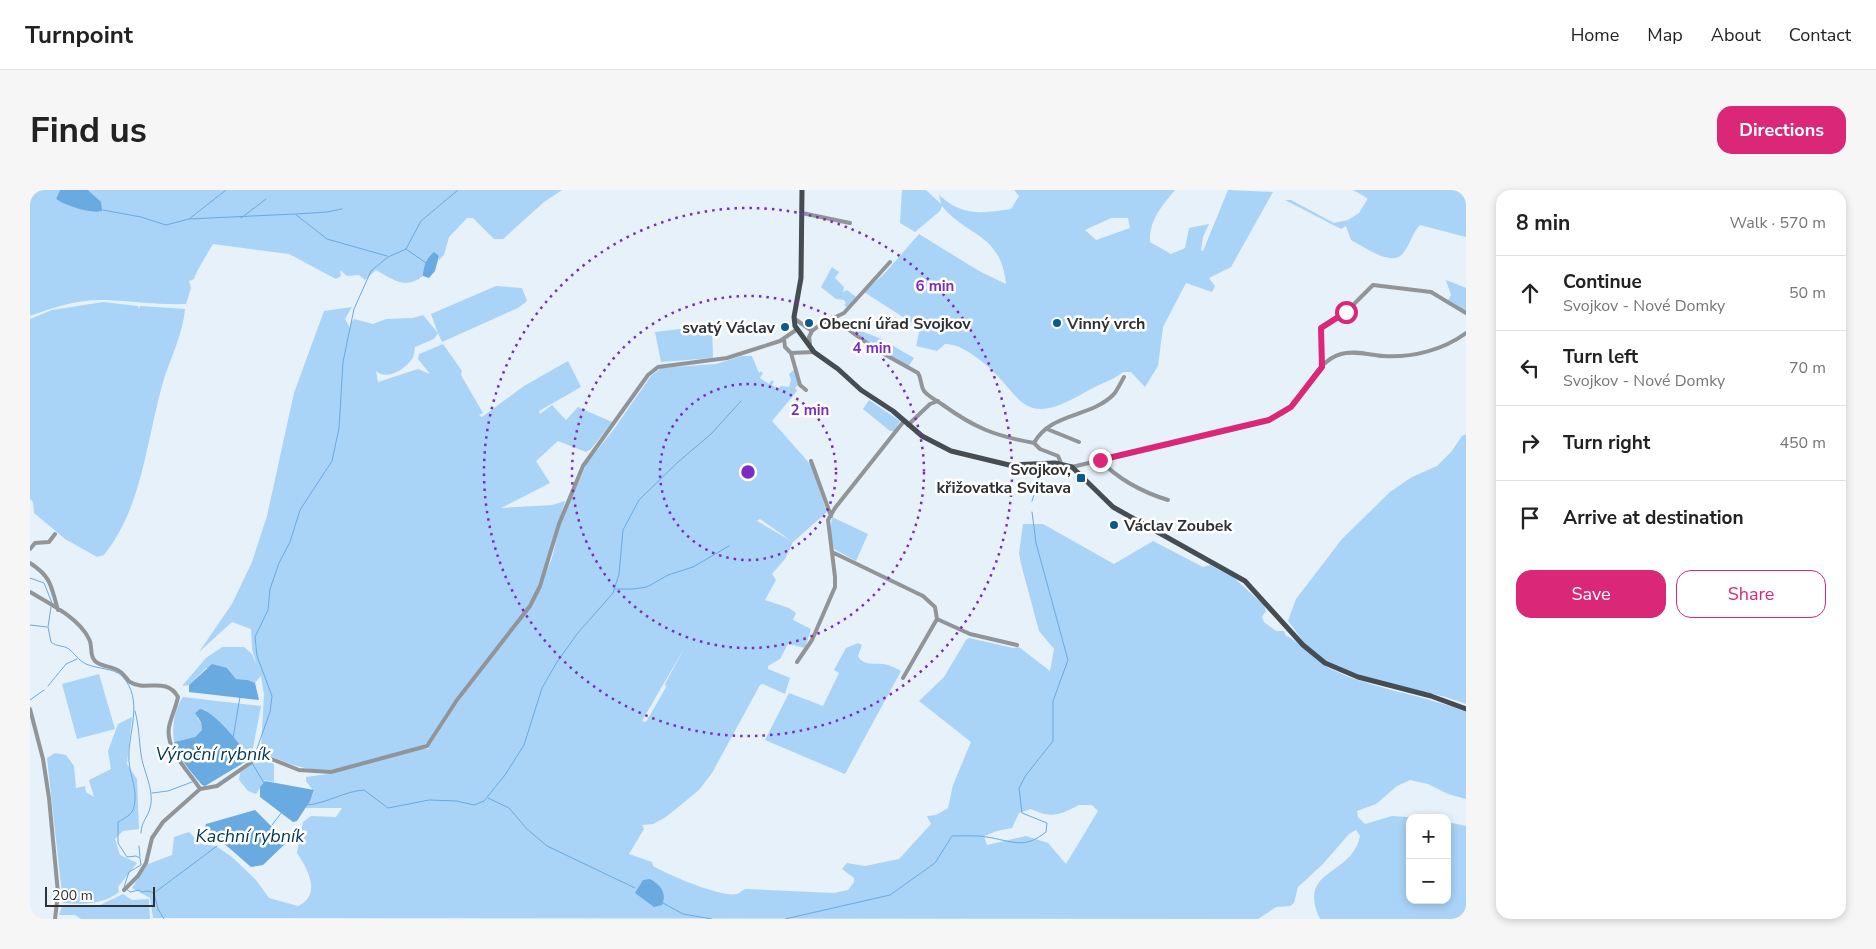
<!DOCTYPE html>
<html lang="en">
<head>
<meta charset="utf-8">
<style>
	:root { --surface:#fff; --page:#f6f6f6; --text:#222; --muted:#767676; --line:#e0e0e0; --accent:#db2777 }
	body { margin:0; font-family:"Nunito Sans",sans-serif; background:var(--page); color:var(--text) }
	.controls { position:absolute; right:15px; bottom:15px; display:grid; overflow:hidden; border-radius:10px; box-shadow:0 2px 8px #0003 }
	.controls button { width:45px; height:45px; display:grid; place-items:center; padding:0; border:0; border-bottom:1px solid var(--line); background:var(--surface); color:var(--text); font:25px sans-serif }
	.scale { position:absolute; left:15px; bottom:12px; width:110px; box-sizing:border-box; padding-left:5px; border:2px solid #2e3135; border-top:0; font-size:14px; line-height:18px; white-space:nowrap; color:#2e3135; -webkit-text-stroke:4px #fff; paint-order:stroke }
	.stop { position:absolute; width:15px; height:15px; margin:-11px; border:4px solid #db2777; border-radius:50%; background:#fff }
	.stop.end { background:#db2777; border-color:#fff; box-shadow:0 1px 5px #0008 }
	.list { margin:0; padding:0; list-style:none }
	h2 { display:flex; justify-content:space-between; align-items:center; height:65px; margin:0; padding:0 20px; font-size:21px }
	h2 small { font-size:16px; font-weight:400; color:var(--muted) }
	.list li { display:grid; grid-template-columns:32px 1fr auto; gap:15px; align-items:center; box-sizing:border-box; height:75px; padding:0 20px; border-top:1px solid var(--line) }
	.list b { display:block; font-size:19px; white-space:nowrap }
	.list p { margin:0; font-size:16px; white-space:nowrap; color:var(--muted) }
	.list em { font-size:16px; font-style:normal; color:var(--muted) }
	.actions { display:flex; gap:10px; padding:15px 20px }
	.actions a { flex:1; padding:11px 0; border:1px solid var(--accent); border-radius:15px; text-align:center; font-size:18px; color:var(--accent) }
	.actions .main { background:var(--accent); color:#fff }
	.icon { flex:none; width:28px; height:28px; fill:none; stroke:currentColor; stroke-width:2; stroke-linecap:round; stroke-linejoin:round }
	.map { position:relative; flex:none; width:1436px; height:729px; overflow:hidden; border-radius:15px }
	header { display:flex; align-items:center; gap:30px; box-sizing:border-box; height:70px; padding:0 25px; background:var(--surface); border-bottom:1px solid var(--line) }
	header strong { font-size:24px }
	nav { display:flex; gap:28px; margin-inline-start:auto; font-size:18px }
	.intro { display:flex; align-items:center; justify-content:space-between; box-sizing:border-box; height:120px; padding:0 30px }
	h1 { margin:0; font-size:35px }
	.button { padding:12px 22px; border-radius:15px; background:var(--accent); color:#fff; font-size:18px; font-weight:700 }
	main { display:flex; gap:30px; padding:0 30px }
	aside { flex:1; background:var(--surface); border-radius:15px; box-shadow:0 2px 8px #0003 }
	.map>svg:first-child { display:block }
</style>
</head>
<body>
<header>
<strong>Turnpoint</strong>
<nav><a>Home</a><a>Map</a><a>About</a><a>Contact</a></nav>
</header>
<div class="intro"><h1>Find us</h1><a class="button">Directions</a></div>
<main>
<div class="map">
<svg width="1436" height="729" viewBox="0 0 1436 729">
	<rect width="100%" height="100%" fill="#e7f1fa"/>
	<path fill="#a9d3f7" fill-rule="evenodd" d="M0,0h30l-4,9 4,2 41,11 -7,-17 -6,-5h474l-18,12 -41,37h-9l-21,-21h-6l-18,19 -5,18 -5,5v-4l-8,-2 -7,14 -1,8c-18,14 -29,4 -47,-6l-11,10 -6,-5 -12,1 -7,-6 1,6 -5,3 -47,-25 -76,-10c-4,7 -18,29 -19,35l-5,2 2,7 -5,16c-27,1 -54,-3 -81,-4 -24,-1 -52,7 -75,16z
		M872,0h24l15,14 -2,-9c24,22 42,18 72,14l8,-13 -5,-6h161c-13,16 -26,30 -25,52l21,12 14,-6 4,-20 20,-4 -6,13 -2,13 2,1 25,-61 45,2 -42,75 -22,11 6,8 -3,6 -26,-9 -23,44 -5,39 -13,21 -14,-15h-8c-13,10 -20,10 -34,18 -76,45 -62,1 -116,-35 -9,-6 -17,-11 -28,-11l-8,7 -21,-5 4,-18 -56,-36 20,-18 35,-40 60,37 27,13c-5,-51 -39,-47 -64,-78l-2,5 -25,21 -15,-9zM1081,28h17l2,10 -34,12 -11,-10z
		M1323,0h113v47l-46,-12c-7,7 -10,19 -16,27 -11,17 -41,-6 -53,-12l-5,-14 -5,3 -56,-29h6l43,23 14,-3 11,-7 8,-13v-2z
		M802,77l7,5 -4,6 9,9 -1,5 4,-2 9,7 -9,10 -3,-2 2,-2 -2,-3 -8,-1 -15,-12z
		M1416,90l20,8v24l-18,-12 3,-5z
		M466,96l26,2 5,13 -9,7 -76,34 -4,-9 -4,6 -19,8c-1,4 0,8 -3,12 -7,10 -24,22 -36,12l2,11 40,-13 12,5 -12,-15 1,-5 24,-10 19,27 -1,4 22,38 -4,2 3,2 42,-31 44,-25 13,26 -42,24 1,3 12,-9 14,15 12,-13 34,15 -21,27 -5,3 -28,-11 -22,20 14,22 -49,25 51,-3 13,-4 -15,54 -19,48 -59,75 -44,64 -10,7h12l-2,-1 30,-46 76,-100 18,-44 9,-37 26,-58 27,-34 37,-53 10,-8 55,-4 26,-8h10l7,17 2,-2 2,2 -3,5 9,6 3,-4 2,2 -2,3 6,4 3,-3 8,1 2,-7 -2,-6 5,-4 5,14 -4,4 2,3 -25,30 39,44 16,47 -34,30 -33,-23 -3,2 36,21 -8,17 -13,15 4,6 -11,20 24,8 7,5 -3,7 18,9 -6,19 -17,-4 -8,15 -12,7v3l22,9 -5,16 -22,-10 -3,1 -48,88 -13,17 -33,27 -13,7 -11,1 2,4 -15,25 23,8 1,4c13,8 69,32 84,28 3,-1 5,-4 9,-5l88,4 14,-3 6,-8v-4l-12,-9 5,-6 18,3 34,-7 32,-35 -4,-8 9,-1 12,-7 5,-23 18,-43 -52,-41 25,-24 22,-37 3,-2 44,10 6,-1 31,24 4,-22 -15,-18 -18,-67 -2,-11 4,-29h20l71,40 39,-23 50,26 7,-2 23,12 31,28 2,6 -4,6 2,5 12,9h8l2,5c8,1 32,27 45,33 43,21 91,25 135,43v87l-18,-5 -20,-10 -18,-4 -13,6 -21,18 -19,7 1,6 7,7 27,-8 32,2h-14v82h37v-78l19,4v93h-146c-24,-51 32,-42 40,-83l-4,-6 -7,4 -26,30 -25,23 -4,16 -4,3 -14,1 -18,12 -1105,-1 -3,-20 -18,-10 16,-24 24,-9 2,-18 15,-5 12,12 15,2 16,11 24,23 13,18 29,8c24,-11 10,-37 -1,-53l6,-31 8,-6 25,1 6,-9h-37l9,-16 -8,-11v-4l29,-4 8,-4c-33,4 -51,-3 -80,-17l-2,-4 3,-53 -3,-19 -6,7 -7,-3 -12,-1 -9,-11h-21l-17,17 -7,1 24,-28 16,-11h22l8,7 5,12 -5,-17 -1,-20 -19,-7 -33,30 33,-48 20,-42 15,-46 27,-123 30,-82 28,-4 -7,12 5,9 1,-6 3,-3 19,5 13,-5 27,-1 10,-3 15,18 -7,-19zM655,457l-20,37 1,3 -20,35 -4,-1zM1049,615h13l6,6 -32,53 -18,-21 -22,-7 -39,9 -3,-9 13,-5 15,-3 7,-15 12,-4c21,10 28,6 48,-4z
		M73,112l35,4 1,3 1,-3 45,3c-2,25 -15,50 -22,73 -17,59 -20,124 -59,173l-7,2 -32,-18 -31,-26 -1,-11 -3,-3v-180l22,-9z
		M682,135l1,33 -52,4 -6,-30z
		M826,139l28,11 -1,4h7l24,14 -6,9 -26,-16 1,-4 -5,-4 -5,3 -18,-12z
		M839,210l31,21 -6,10h-4l-27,-22z
		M1436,244v270c-49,-20 -125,-19 -162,-61 -5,-7 -10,-15 -16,-22l8,-22 46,-60 48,-47 22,-15 25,-11 14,-14 11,-16z
		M802,327l36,17 -12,27 -22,-12 -4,-17z
		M828,453l4,2 -4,11c5,10 16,7 24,8 6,0 14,4 19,7l-56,103 -80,-34 24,-47 34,13 16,-33 -5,-3 12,-22z
		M69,484l16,55 -38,10 -15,-55z
		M153,507l78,9 -8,42 -3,6h-3l-29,-33 -14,-12 -7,9 4,4 1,8 -7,7 -21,5c-2,-15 0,-32 9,-45z
		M102,527l-5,47 10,15 2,50 -16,2 -8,8 5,16 17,8 -19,24 1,5c-15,12 -36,13 -56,11l-16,-145 8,-5 11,2 8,11 2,22 9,-2 1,6 8,5 -5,-17 22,-11 -3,-18 10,-27z
		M235,571l9,3v18l-9,-2 -9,14 -8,-3 -9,-11 1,-7 12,-9z
		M93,704l9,6 17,-1 1,20h-69l-6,-4h-16l3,-9 38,-1z"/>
	<path fill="#69aae0" d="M30,0h28l13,12 1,9c-10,3 -36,-5 -46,-12z
		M404,62l5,4 -4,15 -6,7 -6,-2c0,-9 4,-19 11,-24z
		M182,474l15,4 9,11 12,1 7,3 4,17 -70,-8v-7z
		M170,519c13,1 42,36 47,47l-2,6 -40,24 -3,-1c-10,-12 -24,-27 -28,-43l21,-5 7,-7 -1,-8 -6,-9z
		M235,591l49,9 -4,11 -13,20 -4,1 -33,-25v-10z
		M225,620l32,32 -24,23 -12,2 -46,-40 1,-3z
		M620,689c11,6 17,14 12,26l-8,2 -19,-14 8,-13z"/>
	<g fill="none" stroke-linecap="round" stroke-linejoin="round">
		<path stroke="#69aae0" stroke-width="1" d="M73,20l38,7 25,8 23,-6 106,-5 32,25 60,17
			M266,24l31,-2 15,-3
			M211,28l25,-19
			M159,29l37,-29
			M376,59l20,14
			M1002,311l7,-21
			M0,388l14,5 8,20
			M585,399h18l14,-2 21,-12 25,-8 36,-21
			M21,417l-3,20 3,15c6,5 12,3 18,7 6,5 9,11 17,15 11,5 28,4 36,12 23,24 5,58 7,85 1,17 9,27 5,46 -2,8 -9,11 -16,15v21l9,14 9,-1 4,2 1,7 -12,7 -5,15 6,5 9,-2 3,2 6,-1 6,2 4,16 6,10
			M0,435l17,2
			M18,496l18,-22 11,-5
			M0,510l14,-10
			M105,521c4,15 4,28 6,43 2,17 14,36 9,54 -2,9 -9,14 -9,25
			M203,548l7,-41
			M224,567l16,-45 2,-16 -15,-40 -2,-19 13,-27 2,-21 9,-26 11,-21 10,-32 32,-49 7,-33 4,-66 11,-53 17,-38 17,-14 18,-8 15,-28 37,-31
			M222,573l12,20
			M122,603l16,-2 24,-9
			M458,608l21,10 18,21 20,17 88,42
			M277,615c21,-2 38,-14 57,-15l24,18 41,-8 28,1 17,4 10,-4 21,-26 19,-30 18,-57 15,-26 20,-28 36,-41 6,-19 4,-44 16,-30 39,-38 33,-28 30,-33
			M242,635l10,-13
			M109,656l1,11
			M124,703l63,-47
			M633,713l20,11 29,5
			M755,729l105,-24 45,-32 17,-27c12,0 24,-1 35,1 25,4 37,13 59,-5l1,-9 -25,-10 -3,-25 7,-13 27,-34v-40l15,-41 -32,-117 -4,-31"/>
		<path stroke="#919598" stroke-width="4" d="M772,23l48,10
			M765,129l17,12 9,-7 23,-11 46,-51
			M804,129l41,30 43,24c4,6 2,12 6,18 5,6 12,9 19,14 32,23 52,31 91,38l6,6 18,7 3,7
			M754,149l1,8 6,6 23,-1
			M780,154l-1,-7 3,-6
			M761,163l9,32 6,5
			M1292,177l-1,-39 25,-16 27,-27 58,7 35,21
			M878,235l22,-21 8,-3
			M1017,239l32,13
			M1004,253c17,-31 57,-25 80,-49 4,-5 7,-12 10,-17
			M1070,270c19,20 42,32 68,40
			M781,271l20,55
			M1042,277l197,-47c8,-4 17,-7 23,-14 15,-16 26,-46 49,-52 13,-4 29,1 42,2 29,2 60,-6 83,-23
			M0,359l5,-6 14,-1 6,-8
			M802,362l91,44 12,11 2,12 -34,59
			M0,373c22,14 21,24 28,47
			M0,402c19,11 49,26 59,47 4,7 0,16 6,22 6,6 17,5 24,10 5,2 7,8 11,11 16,10 36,-6 48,15 -2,10 -7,20 -9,30 -4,23 20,44 31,62
			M907,429l33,15 47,11
			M767,472l15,-22 23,-53v-10l-7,-57 7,-12 69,-87
			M0,519l13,50 6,39 9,95 -3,26
			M94,700l14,-14 8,-13 6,-25 11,-16 37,-33 17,-3 39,-27 8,-3 35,14 32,2 96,-26 30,-46 73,-94 10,-20 19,-62 24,-58 65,-91 10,-8 69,-9 53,-17 16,-11"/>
		<path stroke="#454c52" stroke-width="5" d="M772,0l-1,88 -7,39 1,9 19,26 24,17 23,21 32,21 29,25 29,15 58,14 46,-2 17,4 41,40 132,74 58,64 22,18 33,14 73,19 35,13"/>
	</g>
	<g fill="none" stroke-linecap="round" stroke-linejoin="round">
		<path stroke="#db2777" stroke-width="6" d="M1070,270l169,-40 22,-13 31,-40 -1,-39 25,-16"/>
	</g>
	<g fill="none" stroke="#7b2cbf" stroke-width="2.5" stroke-dasharray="2.5 5">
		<circle cx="718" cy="282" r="88"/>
		<circle cx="718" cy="282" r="176"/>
		<circle cx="718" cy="282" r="264"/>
	</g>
	<g fill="#0b5a8d" stroke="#fff" stroke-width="2">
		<circle cx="779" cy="133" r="5"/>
		<circle cx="1027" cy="133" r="5"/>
		<circle cx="755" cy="137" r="5"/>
		<rect x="1046" y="283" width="10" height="10" rx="2.5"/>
		<circle cx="1084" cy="335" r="5"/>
	</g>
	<g text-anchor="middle" stroke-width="5" stroke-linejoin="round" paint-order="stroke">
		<g font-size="16" font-weight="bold" fill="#2e3135" stroke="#fff" text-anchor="start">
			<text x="789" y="139">Obecní úřad Svojkov</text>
			<text x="1037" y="139">Vinný vrch</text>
			<text x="745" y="143" text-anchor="end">svatý Václav</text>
			<text x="1041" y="285" text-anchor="end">Svojkov,<tspan x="1041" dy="18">křižovatka Svitava</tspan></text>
			<text x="1094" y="341">Václav Zoubek</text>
		</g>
		<g font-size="18" font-style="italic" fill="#013659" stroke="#fff">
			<text x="183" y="570">Výroční rybník</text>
			<text x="220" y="652">Kachní rybník</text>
		</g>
	</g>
	<circle cx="718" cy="282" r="8" fill="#7b2cbf" stroke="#fff" stroke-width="2.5"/>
	<g font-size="15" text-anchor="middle" font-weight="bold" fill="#7b2cbf" stroke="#fff" stroke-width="5" stroke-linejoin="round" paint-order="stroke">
		<text x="905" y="101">6 min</text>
		<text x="842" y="163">4 min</text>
		<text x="780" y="225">2 min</text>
	</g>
</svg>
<div class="controls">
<button>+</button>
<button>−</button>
</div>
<div class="scale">200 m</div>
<div class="stop" style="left:1316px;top:122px"></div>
<div class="stop end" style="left:1070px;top:270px"></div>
</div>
<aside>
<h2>8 min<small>Walk · 570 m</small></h2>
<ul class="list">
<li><svg class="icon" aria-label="ahead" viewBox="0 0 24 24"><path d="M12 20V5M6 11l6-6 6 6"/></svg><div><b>Continue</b><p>Svojkov - Nové Domky</p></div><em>50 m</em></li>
<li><svg class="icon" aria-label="left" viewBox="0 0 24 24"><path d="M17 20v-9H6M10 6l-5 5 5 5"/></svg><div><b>Turn left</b><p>Svojkov - Nové Domky</p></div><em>70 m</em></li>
<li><svg class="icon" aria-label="right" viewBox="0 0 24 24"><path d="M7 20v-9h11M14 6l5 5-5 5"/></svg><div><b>Turn right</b></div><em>450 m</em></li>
<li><svg class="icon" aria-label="arrive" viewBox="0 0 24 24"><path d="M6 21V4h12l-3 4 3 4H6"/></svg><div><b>Arrive at destination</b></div></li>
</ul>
<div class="actions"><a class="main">Save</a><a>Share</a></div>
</aside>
</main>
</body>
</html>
